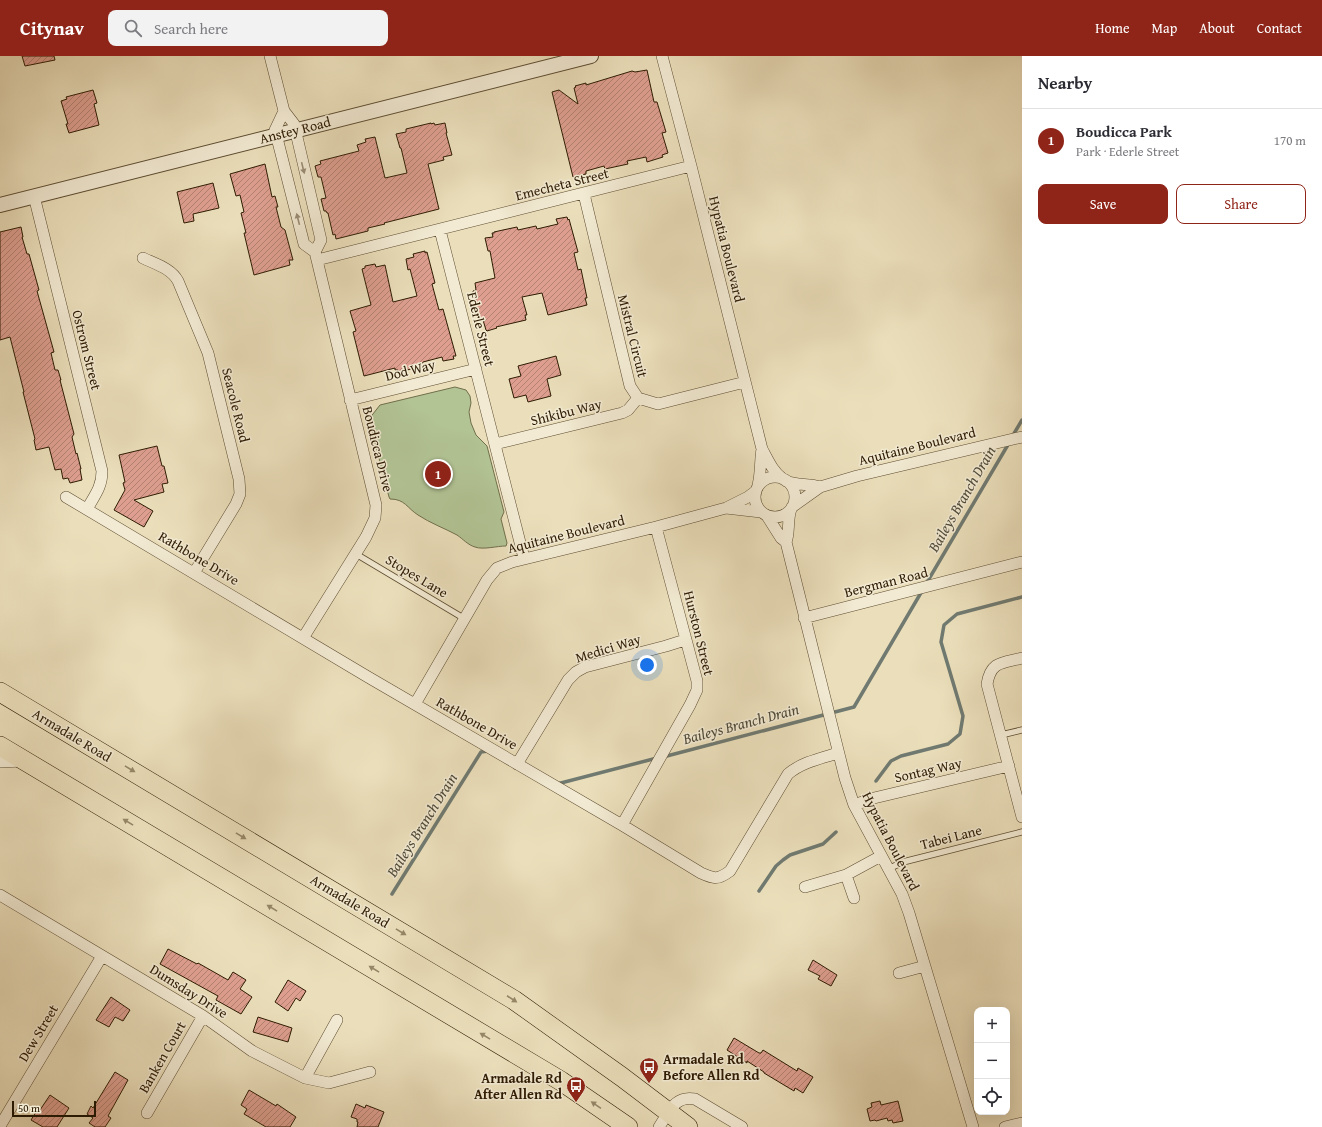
<!DOCTYPE html>
<html lang="en">
<head>
<meta charset="utf-8">
<style>
	:root { --surface:#fff; --page:#f2f2f3; --text:#2b2b33; --muted:#7c7c81; --line:#e1e1e2; --accent:#8f2418 }
	body { margin:0; font-family:"Gentium Book Plus",serif; background:var(--page); color:var(--text) }
	.controls { position:absolute; right:12px; bottom:12px; display:grid; overflow:hidden; border-radius:8px; box-shadow:0 4px 16px #0002 }
	.controls button { width:36px; height:36px; display:grid; place-items:center; padding:0; border:0; border-bottom:1px solid var(--line); background:var(--surface); color:var(--text); font:20px sans-serif }
	.scale { position:absolute; left:12px; bottom:10px; width:84px; box-sizing:border-box; padding-left:4px; border:2px solid #2e1b03; border-top:0; font-size:11px; line-height:14px; white-space:nowrap; color:#2e1b03; -webkit-text-stroke:3px #f2ead3; paint-order:stroke }
	.you { position:absolute; left:647px; top:609px; width:14px; height:14px; margin:-10px; border:3px solid #fff; border-radius:50%; background:#1a73e8; box-shadow:0 0 0 6px #1a73e833 }
	.badge { display:grid; place-items:center; width:26px; height:26px; border-radius:50%; background:var(--accent); color:#fff; font-size:13px; font-weight:700 }
	.pin { position:absolute; translate:-50% -50%; border:2px solid #fff; box-shadow:0 1px 4px #0006 }
	.list { margin:0; padding:0; list-style:none }
	h2 { display:flex; justify-content:space-between; align-items:center; height:52px; margin:0; padding:0 16px; font-size:17px }
	h2 small { font-size:13px; font-weight:400; color:var(--muted) }
	.list li { display:grid; grid-template-columns:26px 1fr auto; gap:12px; align-items:center; box-sizing:border-box; height:64px; padding:0 16px; border-top:1px solid var(--line) }
	.list b { display:block; font-size:15px; white-space:nowrap }
	.list p { margin:0; font-size:13px; white-space:nowrap; color:var(--muted) }
	.list em { font-size:13px; font-style:normal; color:var(--muted) }
	.actions { display:flex; gap:8px; padding:12px 16px }
	.actions a { flex:1; padding:9px 0; border:1px solid var(--accent); border-radius:8px; text-align:center; font-size:14px; color:var(--accent) }
	.actions .main { background:var(--accent); color:#fff }
	.icon { flex:none; width:22px; height:22px; fill:none; stroke:currentColor; stroke-width:2; stroke-linecap:round; stroke-linejoin:round }
	.map { position:relative; flex:none; width:1022px; height:1071px; overflow:hidden }
	header { display:flex; align-items:center; gap:24px; box-sizing:border-box; height:56px; padding:0 20px; background:var(--accent); color:#fff }
	header strong { font-size:19px }
	nav { display:flex; gap:22px; margin-inline-start:auto; font-size:14px }
	.search { width:280px; height:36px; background:var(--page); display:flex; align-items:center; gap:10px; box-sizing:border-box; padding:0 14px; border-radius:8px; color:var(--muted); font-size:15px }
	main { display:flex }
	aside { flex:1; background:var(--surface) }
	.map>svg:first-child { display:block }
</style>
</head>
<body>
<header>
<strong>Citynav</strong>
<div class="search"><svg class="icon" aria-label="search" viewBox="0 0 24 24"><circle cx="10" cy="10" r="6"/><path d="M15 15l6 6"/></svg>Search here</div>
<nav><a>Home</a><a>Map</a><a>About</a><a>Contact</a></nav>
</header>
<main>
<div class="map">
<svg width="1022" height="1071" viewBox="0 0 1022 1071">
	<defs>
		<pattern id="building-hatch" width="6" height="6" patternUnits="userSpaceOnUse"><rect width="6" height="6" fill="#de9f90"/><path d="M-1 1l2-2M0 6l6-6M5 7l2-2" fill="none" stroke="#b48173"/></pattern>
	</defs>
	<rect width="100%" height="100%" fill="#ebdfbb"/>
	<filter id="stains"><feTurbulence type="fractalNoise" baseFrequency=".005" numOctaves="4"/><feColorMatrix values="0 0 0 0 .2 0 0 0 0 .09 0 0 0 0 .02 0 0 0 .5 -.17"/></filter>
	<radialGradient id="worn" r=".72"><stop offset=".6" stop-color="#630" stop-opacity="0"/><stop offset="1" stop-color="#630" stop-opacity=".3"/></radialGradient>
	<path fill="#b2c394" stroke="#706f4c" d="M455,331l11,3 4,6 1,7 -2,9 2,11 5,12 11,11 17,66 -3,7 6,24 -1,3c-9,0 -23,4 -31,1 -7,-2 -12,-8 -18,-12 -13,-7 -27,-12 -39,-20 -11,-7 -13,-16 -28,-16l-1,-2 -20,-78 11,-14z"/>
	<g fill="none" stroke-linecap="round" stroke-linejoin="round">
		<path stroke="#707a71" stroke-width="3.5" d="M1012,381l10,-17
			M926,528l83,-141
			M663,701l191,-50 68,-116
			M876,725l15,-20 10,-5 47,-12 12,-10 3,-18 -22,-74 3,-17 13,-11 65,-17
			M557,728l100,-26
			M759,835l17,-25 7,-6 7,-5 33,-11 13,-12
			M392,838l89,-142 7,-1"/>
	</g>
	<path fill="url(#building-hatch)" stroke="#2e1b03" d="M22,0h32l1,4 -30,6z
		M647,14l7,32h3l9,30 -4,1 6,20 -6,2 1,2 -16,5 -1,-5 -19,4 1,3 -23,5 -1,-3 -18,5v3l-13,3 -21,-85 7,-2 19,14 -4,-16 2,-1 -1,-1 11,-3v2l46,-14 3,1z
		M93,34l4,13 -3,1 5,21 -30,8 -3,-9h2l-7,-23 6,-2 -1,-2z
		M431,67v1l3,-1 1,2 10,-2 2,10h-1l6,22 -9,2 1,3 -16,4 11,45 -55,14 1,1 -17,4v3l-32,8 -1,-5 -2,1 -5,-22h-1l-1,-2h-2l-3,-12 5,-1 -5,-21h-3l-3,-11 6,-2 -1,-3 39,-10 -2,-6 9,-3 -1,-3 10,-2 10,41 22,-5 -6,-25h-1l-4,-14 10,-2v-3z
		M265,108l7,33 3,-1 3,11h-2l5,20 4,3 8,30h-4l1,5 -36,10 -10,-42h2l-5,-20 3,-1 -4,-17 -4,1 -6,-22z
		M213,127l6,25 -26,6 1,7 -10,2 -7,-31z
		M567,161l1,3 1,-1 9,33 -4,1 4,17 3,-1 6,29h-2l2,7 -39,10 -6,-22 -20,4 5,18h-2l1,5 -30,7 1,1 -10,3 -1,-1 -3,-10 -4,1 -6,-30 3,-1 -1,-7 20,-5 -5,-27h-2l-3,-13 8,-1 -1,-4h2v-1l9,-2 14,-3 1,3 18,-4 1,3 21,-5 -2,-5z
		M21,171l2,10h-1l5,17h2l10,36 -2,1 17,61 -3,1 4,17h3l3,10h-1l14,54 -2,3 4,17 1,-1 4,16h-1l2,11 -12,3 -2,-5 -5,1 -2,-10 -6,1 -6,-23 -13,3 -2,-10 1,-1 -12,-47h1l-14,-55 -10,3v-108z
		M425,195v2l2,-1 8,31 -3,1 7,26 4,-1 13,47h-3l1,3 -11,2 -1,-4 -19,5 -3,5 -22,5v-2h-3v-2l-31,8 -11,-44 3,-1 -6,-20 21,-6 -9,-36 3,-1v-2l10,-2 1,3 9,-2 8,37 24,-6 -7,-27 -2,1 -2,-11 8,-2 -1,-3z
		M556,300l5,19 -14,4 4,17 -23,6 -2,-7 -12,3 -5,-19 12,-3 -3,-10z
		M157,390l5,20h2l4,17 -6,1 2,8 -30,8 19,11 -9,16 -30,-17 11,-20 -2,-7 2,-1 -6,-27z
		M168,893l29,15 1,-1 30,17 5,-8 13,8 -6,9 12,8 -11,17 -25,-14 2,-4 -58,-32z
		M813,904l24,15 -6,11 -13,-7 2,-3 -12,-6z
		M288,924l18,11 -6,10 -4,-3 -8,13 -13,-9z
		M111,941l19,13 -7,11 -8,-4 -6,10 -13,-7z
		M258,961l34,11 -4,14 -35,-10z
		M734,982l25,15h2l2,-3 34,21 1,-3 15,9 -10,16 -8,-5 -1,3 -30,-18v-1l-17,-11v2l-20,-13z
		M115,1016l13,8 -20,36 3,2 -6,9h-10l-6,-4 4,-5 -6,-4 4,-8 2,2z
		M249,1034l27,16 1,-2 19,13 -6,10h-24l-22,-13 3,-5 -6,-4z
		M50,1039l19,13 -12,19h-14l-12,-7 5,-8 2,1z
		M880,1045l1,4 17,-4 5,20 -10,2 -1,-3 -4,1 -1,-3 -11,3 -1,-1 -5,1 -3,-12 5,-2 -1,-4z
		M356,1048l9,4 1,-3 18,7 -6,15h-21l1,-5h-1v-3l-6,-2z"/>
	<g fill="none" stroke-linecap="round" stroke-linejoin="round">
		<g stroke="#5d4c31" stroke-width="7">
			<path id="service" d="M356,498l109,65
				M1001,679l21,-5
				M888,813l15,-7 119,-30"/>
		</g>
		<g stroke="#5d4c31" stroke-width="12">
			<path id="minor" d="M270,0l14,55 10,13 27,116 -6,12 2,8 59,245 -1,13 -9,19 -63,101
				M662,0l29,110 71,283c6,11 11,23 21,30
				M284,55l-9,19 29,114 11,8
				M584,138l46,192 8,12 20,6 87,-22
				M34,140l68,275c0,16 -7,24 -15,38
				M440,174l84,328
				M143,202c12,6 28,10 35,23l30,72 31,126 1,15 -4,10 -42,69
				M317,204l374,-94
				M350,344l126,-31
				M495,388l127,-31 6,-3 10,-12
				M755 441a20 20 0 1 1 40 0a20 20 0 1 1-40 0Z
				M786,425c11,5 23,2 34,6
				M758,429c3,-11 2,-24 4,-36
				M66,441l302,180 254,148 79,48c13,6 17,7 29,-2l58,-97c14,-12 34,-16 50,-21
				M792,451l28,-20 37,-11 165,-39
				M726,452l35,4
				M767,460l14,22 5,4 59,236 9,27 48,89 7,19 64,214
				M786,486c4,-10 1,-22 5,-33
				M804,562l218,-56
				M1022,602c-20,5 -31,3 -35,26l35,133
				M415,648l72,-124 10,-12 15,-6 144,-35 70,-19 22,-11 8,-6
				M0,706l23,-1
				M517,708l51,-84 8,-8 9,-5 81,-21 19,-6
				M854,749l20,-7 135,-32
				M622,769l68,-120 7,-15v-9l-41,-154
				M846,819l8,23
				M805,831l41,-12 35,-19
				M0,839l203,121 49,35 53,27 24,5 41,-11
				M899,917l26,-7
				M305,1022l32,-58
				M147,1057l56,-97
				M0,1070l102,-170
				M659,1071c10,-15 16,-32 36,-28l47,28
				M1005,1071l17,-4"/>
		</g>
		<g stroke="#5d4c31" stroke-width="16">
			<path id="tertiary" d="M0,149l591,-149"/>
		</g>
		<g stroke="#2e1b03" stroke-width="20">
			<path id="trunk" d="M0,636l514,308 108,77 66,50
				M0,690l561,335 67,46"/>
		</g>
		<use href="#service" stroke="#f2ead3" stroke-width="5.5"/>
		<use href="#minor" stroke="#f2ead3" stroke-width="11"/>
		<use href="#tertiary" stroke="#f2ead3" stroke-width="14"/>
		<use href="#trunk" stroke="#ebdfbb" stroke-width="19"/>
	</g>
	<defs><path id="oneway-solid" d="M-6-.8H1V-3.2L6.5 0L1 3.2V.8H-6Z"/></defs>
	<g fill="#9a8d75">
		<use href="#oneway-solid" transform="translate(303 112) rotate(76)"/>
		<use href="#oneway-solid" transform="translate(298 163) rotate(-104)"/>
	</g>
	<g fill="#968768">
		<use href="#oneway-solid" transform="translate(130 713) rotate(31)"/>
		<use href="#oneway-solid" transform="translate(128 766) rotate(-149)"/>
		<use href="#oneway-solid" transform="translate(241 780) rotate(31)"/>
		<use href="#oneway-solid" transform="translate(272 852) rotate(-149)"/>
		<use href="#oneway-solid" transform="translate(401 876) rotate(31)"/>
		<use href="#oneway-solid" transform="translate(374 913) rotate(-149)"/>
		<use href="#oneway-solid" transform="translate(512 943) rotate(33)"/>
		<use href="#oneway-solid" transform="translate(485 980) rotate(-149)"/>
		<use href="#oneway-solid" transform="translate(596 1049) rotate(-146)"/>
	</g>
	<defs>
		<g id="bus-pin" transform="scale(1)"><path d="M0 17L-7.5 6A9.5 9.5 0 1 1 7.5 6Z" fill="#8f2418" stroke="#f2ead3"/><path d="M-5-6H5V4H4V6H2V4H-2V6H-4V4H-5ZM-3.5-4V0h7V-4ZM-3.5 1.2v1.5H-2V1.2ZM2 1.2v1.5H3.5V1.2Z" fill="#fff"/></g>
	</defs>
	<g fill-rule="evenodd">
		<use href="#bus-pin" x="649" y="1011"/>
		<use href="#bus-pin" x="576" y="1030"/>
	</g>
	<g text-anchor="middle" stroke-width="3" stroke-linejoin="round" paint-order="stroke">
		<g font-size="14" fill="#2e1b03" stroke="#f2ead3">
			<text transform="translate(295 74) rotate(-14)" y="5">Anstey Road</text>
			<text transform="translate(562 128) rotate(-14)" y="5">Emecheta Street</text>
			<text transform="translate(727 193) rotate(76)" y="5">Hypatia Boulevard</text>
			<text transform="translate(481 273) rotate(76)" y="5">Ederle Street</text>
			<text transform="translate(633 280) rotate(76)" y="5">Mistral Circuit</text>
			<text transform="translate(87 294) rotate(76)" y="5">Ostrom Street</text>
			<text transform="translate(410 314) rotate(-14)" y="5">Dod Way</text>
			<text transform="translate(236 349) rotate(76)" y="5">Seacole Road</text>
			<text transform="translate(566 356) rotate(-14)" y="5">Shikibu Way</text>
			<text transform="translate(917 390) rotate(-14)" y="5">Aquitaine Boulevard</text>
			<text transform="translate(378 393) rotate(76)" y="5">Boudicca Drive</text>
			<text transform="translate(566 478) rotate(-14)" y="5">Aquitaine Boulevard</text>
			<text transform="translate(199 502) rotate(31)" y="5">Rathbone Drive</text>
			<text transform="translate(417 520) rotate(31)" y="5">Stopes Lane</text>
			<text transform="translate(886 526) rotate(-14)" y="5">Bergman Road</text>
			<text transform="translate(699 577) rotate(76)" y="5">Hurston Street</text>
			<text transform="translate(608 592) rotate(-17)" y="5">Medici Way</text>
			<text transform="translate(477 667) rotate(30)" y="5">Rathbone Drive</text>
			<text transform="translate(72 679) rotate(31)" y="5">Armadale Road</text>
			<text transform="translate(928 714) rotate(-13)" y="5">Sontag Way</text>
			<text transform="translate(951 781) rotate(-14)" y="5">Tabei Lane</text>
			<text transform="translate(891 785) rotate(63)" y="5">Hypatia Boulevard</text>
			<text transform="translate(350 845) rotate(31)" y="5">Armadale Road</text>
			<text transform="translate(189 935) rotate(32)" y="5">Dumsday Drive</text>
			<text transform="translate(38 977) rotate(-59)" y="5">Dew Street</text>
			<text transform="translate(162 1001) rotate(-60)" y="5">Banken Court</text>
		</g>
		<g font-size="14" font-weight="bold" fill="#2e1b03" stroke="#f2ead3" text-anchor="start">
			<text x="663" y="1008">Armadale Rd<tspan x="663" dy="16">Before Allen Rd</tspan></text>
			<text x="562" y="1027" text-anchor="end">Armadale Rd<tspan x="562" dy="16">After Allen Rd</tspan></text>
		</g>
		<g font-size="15" font-style="italic" fill="#4f4b3a" stroke="#f2ead3">
			<text transform="translate(962 443) rotate(-60)" y="5">Baileys Branch Drain</text>
			<text transform="translate(741 668) rotate(-15)" y="5">Baileys Branch Drain</text>
			<text transform="translate(422 769) rotate(-58)" y="5">Baileys Branch Drain</text>
		</g>
	</g>
	<rect width="100%" height="100%" filter="url(#stains)"/>
	<rect width="100%" height="100%" fill="url(#worn)"/>
</svg>
<div class="controls">
<button>+</button>
<button>−</button>
<button><svg class="icon" aria-label="locate" viewBox="0 0 24 24"><circle cx="12" cy="12" r="6"/><path d="M12 2v4M12 18v4M2 12h4M18 12h4"/></svg></button>
</div>
<div class="scale">50 m</div>
<div class="you"></div>
<div class="pin badge" style="left:438px;top:418px">1</div>
</div>
<aside>
<h2>Nearby<small></small></h2>
<ul class="list">
<li><span class="badge">1</span><div><b>Boudicca Park</b><p>Park · Ederle Street</p></div><em>170 m</em></li>
</ul>
<div class="actions"><a class="main">Save</a><a>Share</a></div>
</aside>
</main>
</body>
</html>
